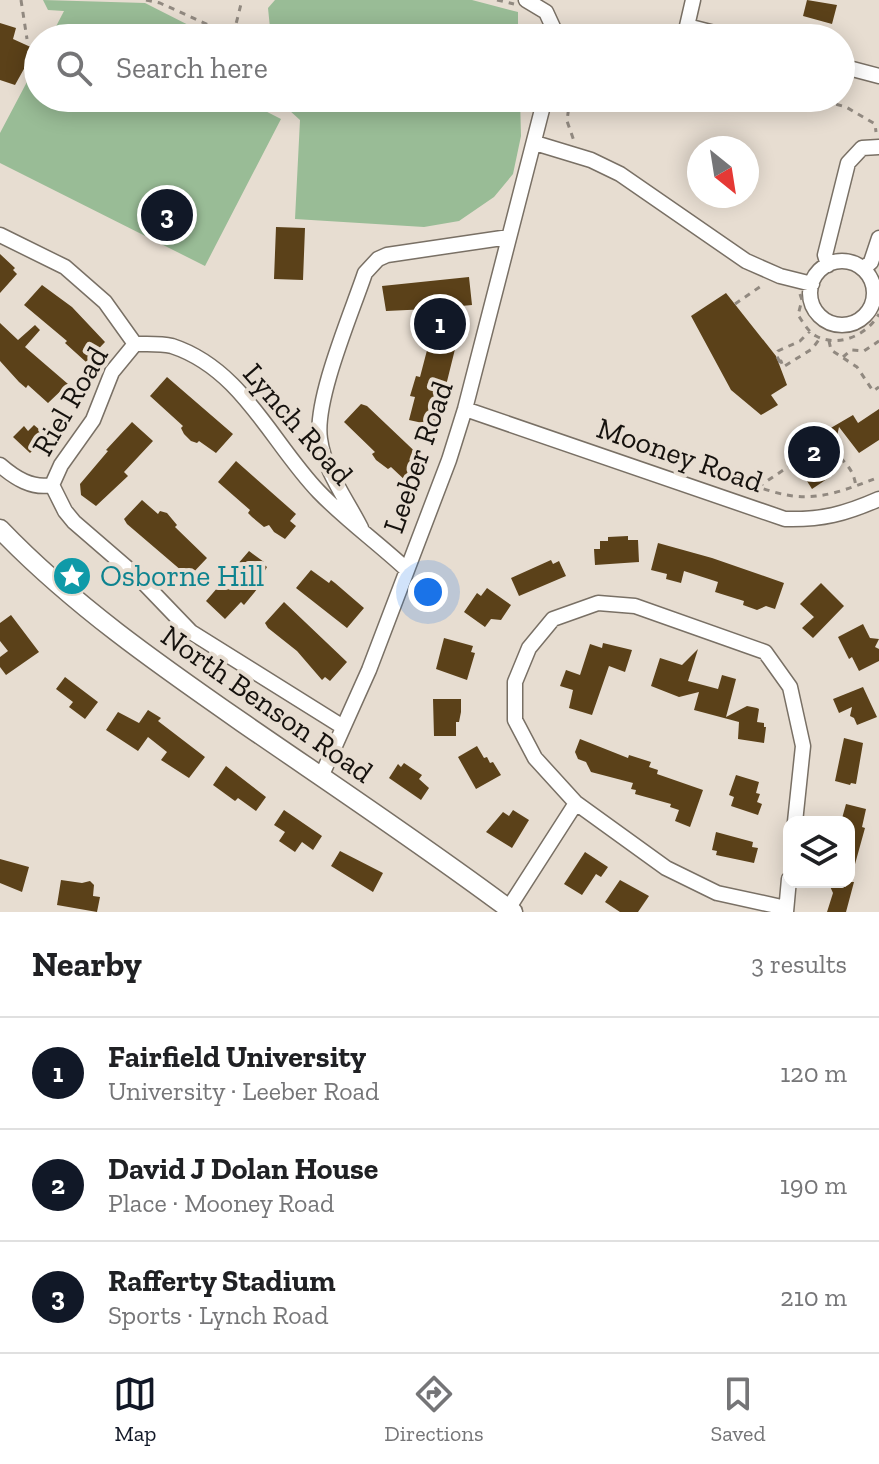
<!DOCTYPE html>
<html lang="en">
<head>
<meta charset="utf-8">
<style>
	:root { --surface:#fff; --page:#f6f6f6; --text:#202124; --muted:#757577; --line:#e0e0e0; --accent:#111827 }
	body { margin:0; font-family:"Zilla Slab",serif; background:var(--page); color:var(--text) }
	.controls { position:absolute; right:24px; bottom:24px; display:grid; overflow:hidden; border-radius:16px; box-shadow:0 4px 20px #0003 }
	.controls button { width:72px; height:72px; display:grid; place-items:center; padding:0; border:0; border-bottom:2px solid var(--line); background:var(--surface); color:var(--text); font:40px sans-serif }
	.compass { position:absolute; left:687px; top:136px; width:72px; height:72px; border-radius:50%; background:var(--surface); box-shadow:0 4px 20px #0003; rotate:150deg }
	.you { position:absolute; left:428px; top:592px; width:28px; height:28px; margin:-20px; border:6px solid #fff; border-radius:50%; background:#1a73e8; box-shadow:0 0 0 12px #1a73e833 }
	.badge { display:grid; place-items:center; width:52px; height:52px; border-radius:50%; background:var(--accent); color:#fff; font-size:26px; font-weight:700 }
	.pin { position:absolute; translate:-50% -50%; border:4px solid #fff; box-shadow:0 2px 8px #0006 }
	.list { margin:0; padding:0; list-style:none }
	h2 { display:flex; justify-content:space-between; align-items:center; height:104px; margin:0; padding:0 32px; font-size:34px }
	h2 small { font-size:26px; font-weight:400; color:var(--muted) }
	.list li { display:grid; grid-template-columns:52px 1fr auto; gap:24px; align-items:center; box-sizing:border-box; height:112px; padding:0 32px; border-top:2px solid var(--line) }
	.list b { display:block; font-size:30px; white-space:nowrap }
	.list p { margin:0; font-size:26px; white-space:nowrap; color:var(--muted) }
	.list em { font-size:26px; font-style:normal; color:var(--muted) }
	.icon { flex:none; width:44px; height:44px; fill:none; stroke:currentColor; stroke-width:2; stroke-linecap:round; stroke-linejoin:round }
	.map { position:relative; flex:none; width:879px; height:912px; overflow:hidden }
	.search { position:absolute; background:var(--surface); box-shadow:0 4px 20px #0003; left:24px; right:24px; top:24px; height:88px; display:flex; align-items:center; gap:20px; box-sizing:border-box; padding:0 28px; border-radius:44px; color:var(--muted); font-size:30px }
	.sheet { height:440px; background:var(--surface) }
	nav { display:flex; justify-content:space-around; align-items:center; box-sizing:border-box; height:112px; border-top:2px solid var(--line); background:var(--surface); font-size:22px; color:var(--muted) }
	nav a { display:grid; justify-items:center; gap:4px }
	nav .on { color:var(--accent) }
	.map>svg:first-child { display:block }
</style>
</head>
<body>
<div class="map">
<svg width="879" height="912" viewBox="0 0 879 912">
	<rect width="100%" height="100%" fill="#e7ddd1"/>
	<path fill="#99bc96" d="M43,0l102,3 69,35h-164l14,-27 -16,-1z
		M275,0h197l46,12v26h-247l-3,-30z
		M38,61v37h202l41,21 -76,147 -205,-103v-30z
		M284,98h236l1,38 -8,38 -19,23 -35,24 -35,6 -129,-8 5,-99 -11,-10z"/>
	<path fill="#5b4119" d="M807,0l30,5 -5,19 -29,-8z
		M0,23l16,5 -3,11 22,10 -20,36 -15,-5z
		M276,227l29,1 -2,52 -29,-1z
		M0,254l15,14 -2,2 4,4 -17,19z
		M469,277l3,28 -21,2 1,3 -15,2h-8v-3l-43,2 -4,-25z
		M42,285l30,22 33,35 -19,20 -21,-19 2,-2 -43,-36z
		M726,293l50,63 11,29 -16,10 7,10 -17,10 -30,-25 -40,-74z
		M0,323l18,17 17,-15 5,5 -15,17 43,37 -20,19 -20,-18 -2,3 -7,-6 -19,-21z
		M431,335l26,6 -21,85 -27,-6 6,-23 -5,-1 6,-20 4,1z
		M167,377l66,57 -17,19 -17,-12 -2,2 -6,-2 -7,-7 -3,-6 2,-2 -33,-30z
		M361,404l6,2 59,56 -19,20 -16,-15 -3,2 -12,-9 -4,-6 3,-2 -31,-30z
		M879,409v31l-20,13 -20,-26 -7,33 -6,4 7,11 -21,14 -12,-19 5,-4 -9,-13 23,-16 7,-9 3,1 24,-14 5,8z
		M132,422l21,19 -29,31 4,4 -32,30 -15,-11 -1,-11 28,-33 -2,-1z
		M34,425l13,11 -17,17 -17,-16 11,-11 4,5z
		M236,461l60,53 -6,7 6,5 -11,13 -11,-7 -5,-7 -5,2 -12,-10 -4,-4 2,-3 -32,-28z
		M142,500l16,14 2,-3 7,2 10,12 -2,2 32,31 -18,19 -62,-53 -3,-5z
		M628,536v4h10l1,22 -44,3 -1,-16h6v-8h8v-4z
		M658,543l54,15 72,25 -9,26 -9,-3 -9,4 -14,-5 1,-4 -29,-9 3,-10 -34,-11 -3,12 -15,-4 1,-5 -16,-4z
		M249,551l15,11 -2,1 5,4 -11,19 2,2 -14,17 -3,-3 -16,17 -19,-18z
		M551,560l2,4 6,-3 7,15 -47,20 -8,-18z
		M311,570l18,13 2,-3 4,3 29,25 -17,20 -51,-40z
		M821,583l23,23 -31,32 -11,-10 12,-11 -14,-13z
		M487,588l24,17 -10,15 -10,-1 -6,8 -21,-15 13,-19 4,3z
		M284,602l63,60 -17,19 -5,-4 -3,3 -25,-29 -29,-23 -3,-5z
		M11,615l28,37 -33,23 -6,-8v-10l8,-6 -8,-10v-18z
		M863,624l7,14 9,1 -4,8 4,2v12l-20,10 -7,-14 -3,2 -11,-22z
		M444,638l29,8 -2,6 4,1 -8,27 -31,-11z
		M603,643l29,7 -7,22 -16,-6 -17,49 -23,-7 4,-18 -13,-4 6,-16 14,5 10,-31 12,4z
		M698,649l-10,32 30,8 4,-14 14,4 -10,38 21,-11 10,2 2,1 -2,13 7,1v4h2l-2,16 -26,-4 1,-17 -45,-12 5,-18 -20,5 -28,-11 9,-28 22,7z
		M65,677l33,25 -13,17 -16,-12 4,-5 -17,-13z
		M863,687l14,30 -20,8 -3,-7 -4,-2 2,-9 -13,6 -6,-14z
		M433,699h28v13l-2,10h-3v14h-22z
		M148,710l13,8 -3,3 47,36 -16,21 -28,-18 6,-8 -19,-15 -10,14 -32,-21 12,-18 21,11z
		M844,738l19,5 -7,41 -5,-1 -1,2 -15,-4z
		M580,739l48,19 1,-3 22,7 -2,5 9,3 -1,4 46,16 -13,37 -15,-6 4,-11 -9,-3 1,-3 -36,-10 1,-4 -5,-1 2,-6 -42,-11 -5,-10 -8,-3 -3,-7z
		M477,746l7,12 3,-1 3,6 3,-1 8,13 -25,14 -18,-32z
		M404,763l18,12 -3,4 10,9 -8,12 -32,-22 9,-14 3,3z
		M226,766l40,31 -10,14 -18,-13 -3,3 -22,-16z
		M736,775l23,7 -3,11 4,1 -3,8 5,2 -4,11 -27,-9 3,-9 -5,-2z
		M846,804l20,5 -4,18 3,1 -13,47 -3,-1v-52h-8z
		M284,810l38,26 -9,14 -11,-8 -7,10 -16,-11 6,-9 -11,-7z
		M513,810l16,10 -17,28 -26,-16 17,-20 6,4z
		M716,832l37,10 -1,5 6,1 -4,15 -38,-8 1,-4 -5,-1z
		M340,851l43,22 -10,19 -42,-26z
		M585,852l23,15 -7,10 -5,-3 -14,21 -18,-11z
		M0,859l29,8 -7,25 -22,-9z
		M61,880l21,3 8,-2 4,4 -1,11 7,1 -3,15 -40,-7z
		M620,880l29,16 -11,16h-18l-15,-10z
		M828,882h26l-8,30h-19l6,-19z"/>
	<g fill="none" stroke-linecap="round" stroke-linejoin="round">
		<g stroke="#797065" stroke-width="17">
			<path id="minor" d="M526,0l20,12 12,26
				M693,0l-6,26 47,12
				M841,66l38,10
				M535,143l56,17 29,14 126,87 34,15 32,8
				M0,235l65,32 40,35 30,42
				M810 293a32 32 0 1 1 64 0a32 32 0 1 1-64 0Z
				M828,265l-3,-10 23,-92 14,-15 17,-1
				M863,269l8,-7 8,-24
				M135,344c12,0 25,-1 37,2 70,23 99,96 147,146 26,27 59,51 87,77
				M465,409l320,110c37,1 60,-5 94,-20
				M0,465c15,13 32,24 52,20
				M52,485l13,26 9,11 66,57 51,53 152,95
				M52,485l9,-20 32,-45 19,-48 23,-28
				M361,528c-14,-28 -37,-58 -41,-89 -6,-39 32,-127 45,-166l13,-14 9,-4 122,-18
				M321,777l48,-107 80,-210 16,-51 80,-311
				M786,908l-69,-15 -51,-25 -90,-65 -41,-45 -20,-38v-38l14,-34 24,-29 45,-16 37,3 130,46 25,35 13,59 -8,76
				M506,912l70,-109
				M786,912l3,-33"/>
		</g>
		<g stroke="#797065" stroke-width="21">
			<path id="major" d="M0,529c72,75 158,135 243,194 90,62 182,123 270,189"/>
		</g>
		<path stroke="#918980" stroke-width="3" stroke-dasharray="6 6" stroke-linecap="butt" d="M21,0l6,39
			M146,0l14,3 73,33 9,-36
			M497,0l17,4
			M570,98l-3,23 7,20
			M813,98l33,9 29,17 1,8
			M800,294l2,6 -4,15c5,7 10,17 18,21 23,12 51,-1 63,-22
			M735,304l29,-20
			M829,341l2,9 26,17 16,24 6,-4
			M843,357l8,-7 13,1 15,-10
			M778,362l3,-1 2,6 29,-18 9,-12
			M780,362l-4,-7 2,-4 22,-10 10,-10
			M835,447c7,18 18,17 21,40
			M730,476c66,27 82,28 149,1
			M758,487l42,-28"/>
		<use href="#minor" stroke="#fff" stroke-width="14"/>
		<use href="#major" stroke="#fff" stroke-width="18"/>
	</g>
	<defs>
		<g id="sight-disc" transform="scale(2)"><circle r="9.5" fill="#0f9aa8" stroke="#e7ddd1"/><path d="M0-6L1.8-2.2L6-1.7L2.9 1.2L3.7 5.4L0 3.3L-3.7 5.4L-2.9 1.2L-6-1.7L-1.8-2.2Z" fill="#fff"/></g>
	</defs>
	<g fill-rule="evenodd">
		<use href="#sight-disc" x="72" y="576"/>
	</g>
	<g text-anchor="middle" stroke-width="8" stroke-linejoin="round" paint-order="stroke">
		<g font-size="30" fill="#16120e" stroke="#e7ddd1">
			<text transform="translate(70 401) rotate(-60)" y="10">Riel Road</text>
			<text transform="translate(298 424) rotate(49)" y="10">Lynch Road</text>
			<text transform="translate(680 455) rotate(19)" y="10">Mooney Road</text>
			<text transform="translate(418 457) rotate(-71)" y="10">Leeber Road</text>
			<text transform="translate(267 704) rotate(35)" y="10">North Benson Road</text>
		</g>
		<g font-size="30" fill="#0d838f" stroke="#e7ddd1" text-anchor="start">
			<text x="100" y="586">Osborne Hill</text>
		</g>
	</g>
</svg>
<div class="controls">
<button><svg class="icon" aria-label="layers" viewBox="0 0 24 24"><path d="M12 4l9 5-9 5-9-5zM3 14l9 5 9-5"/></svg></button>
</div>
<svg class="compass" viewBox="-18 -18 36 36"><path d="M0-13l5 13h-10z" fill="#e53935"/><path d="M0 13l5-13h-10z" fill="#757577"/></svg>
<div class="you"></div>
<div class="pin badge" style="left:440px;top:324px">1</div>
<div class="pin badge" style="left:814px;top:452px">2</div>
<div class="pin badge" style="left:167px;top:215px">3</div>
<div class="search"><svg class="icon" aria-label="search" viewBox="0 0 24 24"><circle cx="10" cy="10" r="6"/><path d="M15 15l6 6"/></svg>Search here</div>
</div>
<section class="sheet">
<h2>Nearby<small>3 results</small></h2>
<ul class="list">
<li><span class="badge">1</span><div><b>Fairfield University</b><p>University · Leeber Road</p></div><em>120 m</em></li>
<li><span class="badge">2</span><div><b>David J Dolan House</b><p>Place · Mooney Road</p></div><em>190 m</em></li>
<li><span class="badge">3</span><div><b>Rafferty Stadium</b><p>Sports · Lynch Road</p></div><em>210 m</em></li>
</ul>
</section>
<nav>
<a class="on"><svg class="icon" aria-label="map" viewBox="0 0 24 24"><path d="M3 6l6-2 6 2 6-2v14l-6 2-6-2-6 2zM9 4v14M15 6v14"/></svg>Map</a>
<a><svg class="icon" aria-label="directions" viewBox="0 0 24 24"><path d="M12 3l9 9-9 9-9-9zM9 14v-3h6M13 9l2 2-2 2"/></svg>Directions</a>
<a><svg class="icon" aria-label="saved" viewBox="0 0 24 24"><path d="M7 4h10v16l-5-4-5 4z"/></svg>Saved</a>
</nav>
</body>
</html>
